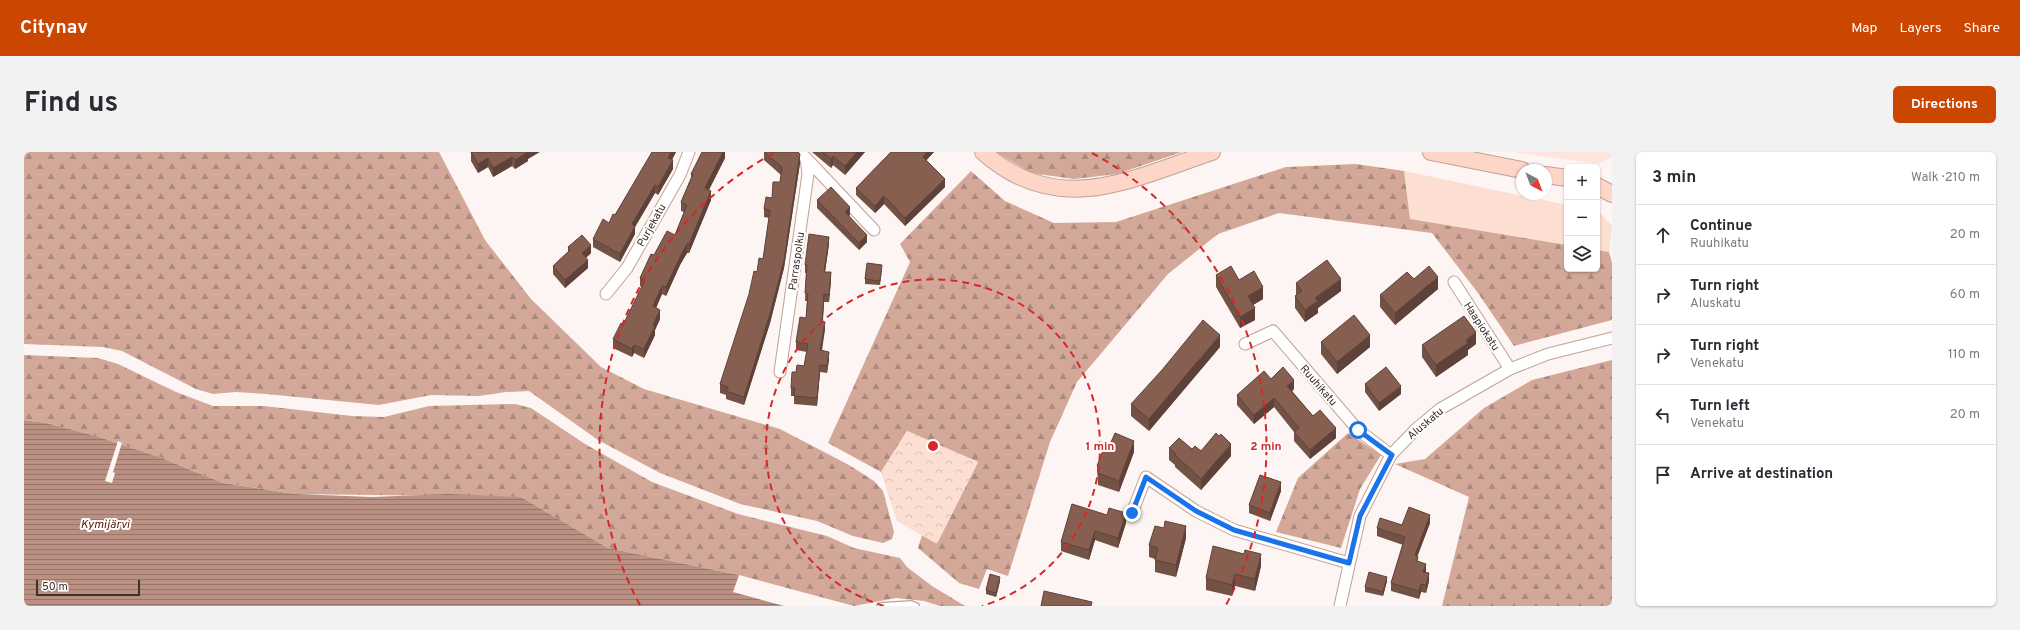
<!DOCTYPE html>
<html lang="en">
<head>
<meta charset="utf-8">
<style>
	:root { --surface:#fff; --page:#f2f2f3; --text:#2b2b33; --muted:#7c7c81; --line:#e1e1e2; --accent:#cb4600 }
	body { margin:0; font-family:Overpass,sans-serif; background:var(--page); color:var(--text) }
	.controls { position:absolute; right:12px; top:12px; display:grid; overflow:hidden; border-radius:6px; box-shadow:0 1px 3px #0004 }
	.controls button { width:36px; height:36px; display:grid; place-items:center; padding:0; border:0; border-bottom:1px solid var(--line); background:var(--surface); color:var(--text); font:20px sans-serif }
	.compass { position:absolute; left:1492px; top:12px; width:36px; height:36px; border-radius:50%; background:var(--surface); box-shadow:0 1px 3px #0004; rotate:138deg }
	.scale { position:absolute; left:12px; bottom:10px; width:104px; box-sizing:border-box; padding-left:4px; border:2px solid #3d312c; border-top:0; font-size:11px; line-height:14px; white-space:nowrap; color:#3d312c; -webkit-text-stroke:3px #fff; paint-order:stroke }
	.stop { position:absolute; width:12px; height:12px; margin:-9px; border:3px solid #1a73e8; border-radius:50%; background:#fff }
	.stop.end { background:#1a73e8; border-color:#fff; box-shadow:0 1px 4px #0008 }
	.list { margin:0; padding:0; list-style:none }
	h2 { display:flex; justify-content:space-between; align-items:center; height:52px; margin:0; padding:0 16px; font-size:17px }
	h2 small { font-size:13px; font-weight:400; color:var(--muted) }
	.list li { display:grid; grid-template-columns:26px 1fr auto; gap:12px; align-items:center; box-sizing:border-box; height:60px; padding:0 16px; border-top:1px solid var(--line) }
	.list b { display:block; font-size:15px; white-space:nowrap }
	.list p { margin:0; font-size:13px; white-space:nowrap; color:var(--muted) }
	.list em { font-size:13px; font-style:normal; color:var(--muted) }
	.icon { flex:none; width:22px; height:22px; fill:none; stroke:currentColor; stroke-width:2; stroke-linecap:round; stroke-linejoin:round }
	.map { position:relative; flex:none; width:1588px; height:454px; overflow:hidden; border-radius:6px }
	header { display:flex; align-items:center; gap:24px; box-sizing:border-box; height:56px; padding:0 20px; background:var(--accent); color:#fff }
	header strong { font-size:19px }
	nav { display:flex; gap:22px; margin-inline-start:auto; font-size:14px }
	.intro { display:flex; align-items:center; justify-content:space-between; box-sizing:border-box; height:96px; padding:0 24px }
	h1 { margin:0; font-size:28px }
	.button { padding:10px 18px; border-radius:6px; background:var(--accent); color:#fff; font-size:14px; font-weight:700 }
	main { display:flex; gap:24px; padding:0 24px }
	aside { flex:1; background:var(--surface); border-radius:6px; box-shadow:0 1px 3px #0004 }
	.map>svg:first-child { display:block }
</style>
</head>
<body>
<header>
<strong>Citynav</strong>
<nav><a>Map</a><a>Layers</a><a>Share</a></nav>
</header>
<div class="intro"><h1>Find us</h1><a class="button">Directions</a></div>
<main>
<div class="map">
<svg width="1588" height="454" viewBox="0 0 1588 454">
	<defs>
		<pattern id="forest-firs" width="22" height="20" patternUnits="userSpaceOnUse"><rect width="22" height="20" fill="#d3a899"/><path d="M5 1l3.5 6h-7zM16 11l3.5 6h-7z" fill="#ac897d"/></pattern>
		<pattern id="park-crowns" width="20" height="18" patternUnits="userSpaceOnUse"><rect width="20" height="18" fill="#fcded3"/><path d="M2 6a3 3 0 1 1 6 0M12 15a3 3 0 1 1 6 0" fill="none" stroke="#d9bfb5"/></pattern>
		<pattern id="water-rules" width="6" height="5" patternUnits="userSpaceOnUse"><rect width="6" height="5" fill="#ba9082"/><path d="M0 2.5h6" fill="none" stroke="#98766b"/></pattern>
	</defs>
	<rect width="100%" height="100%" fill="#fcf5f3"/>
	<path fill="#fde4dc" d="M1489,0h99v5l-13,7z"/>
	<path fill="#fcded3" d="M1380,19l163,34v40l-157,-26z
		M1573,60l3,1 12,13 -3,26 -12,-2z"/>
	<path fill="url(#forest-firs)" d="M0,0h415l46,88 46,59 70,68 43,22 136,40 69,36 25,16 9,10 11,41 -2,7 -9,4 -30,-7 -36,-15 -77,-17 -80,-31 -62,-33 -69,-49 -23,1 -27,4 -48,-1 -52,10 -113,-11 -30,-2 -23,2 -17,-5 -74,-38 -19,-4 -79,-3z
		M972,0h186l-65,22 -43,5 -43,-6z
		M1332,12l48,7 6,48 157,26v24h30v-19l12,2 3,11v57l-98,26 -36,-53 -46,-60 -153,-20 -61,21 -50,40 -91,108 -27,60 -42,134 -21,-7 -8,20 -20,-6 -41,-35 4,-13 15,8 41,-81 -71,-31 -26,41 -53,-29 82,-181 -10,-18 71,-73 34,30 49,22 62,-1 170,-55z
		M0,203l74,3 20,6 58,28 37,14h51l88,10 32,1 45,-11 86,-2 16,4 54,36 67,38 86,32 89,22 27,12 46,10 7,9 25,19 33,20h-25l-16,-5 -28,-3 -42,8 -115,-31 -131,-27 -87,-51 -226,-3 -72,-11 -64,-26 -63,-21 -50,-13 -22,-3z
		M1588,208v246h-170l27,-109 -74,-33 30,-5 59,-51 48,-28z
		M1324,281l33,22 -21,34 -19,59 -65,-16 22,-54z"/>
	<path fill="url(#park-crowns)" d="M883,279l71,31 -41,82 -40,-23 -16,-49z"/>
	<path fill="url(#water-rules)" d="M0,268l22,3 50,13 63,21 64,26 72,11 77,3 77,-3 72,3 87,51 131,27 -6,17 51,14h-760z"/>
	<path fill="#fcf5f3" d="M94,289l4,2 -9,29 2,1 -3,10 -7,-2z"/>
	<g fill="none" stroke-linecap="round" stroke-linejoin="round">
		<g stroke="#c1a297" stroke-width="8">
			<path id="lane" d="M856,454l31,-2 5,2"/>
		</g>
		<g stroke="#c1a297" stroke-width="13">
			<path id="street" d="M782,6l68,72
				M1430,130l56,87
				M582,142l21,-26 53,-93 9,-23
				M1221,192l28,-13 85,99 33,25
				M756,220l28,-198 -2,-16 -7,-6
				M1108,361l14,-36 50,34 38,19 115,33
				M1316,454l20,-90 31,-61 24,-25 25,-21 70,-40 38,-15 64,-16"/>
		</g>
		<g stroke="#c1a297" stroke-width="18">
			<path id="secondary" d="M959,0c75,67 148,27 229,0
				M1407,0l91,18
				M1522,23l21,3
				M1573,34l15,8"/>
		</g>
		<use href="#lane" stroke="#fff" stroke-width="5.5"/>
		<use href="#street" stroke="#fff" stroke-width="11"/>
		<use href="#secondary" stroke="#fdd6c8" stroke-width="16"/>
	</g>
	<path fill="#735246" d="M447,0l57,7v2l-13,8 -3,-3 -19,11 -5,-10 -10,6 -7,-12z
		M628,0h24l-4,8 1,9 -15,26 -3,-2 -20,34v7l-15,28 -27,-15v-8l16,-16 6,-8z
		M740,0l36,11 -16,105 -14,55 -26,82 -18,-6v-4l-6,-2v-9l37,-112 6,-13 6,-41 -5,-1v-8l8,-11 8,-16 1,-7 -17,-15z
		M788,0h53l-20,23 -12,-10 -2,3z
		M867,0h43l-8,8 19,27 -40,39 -21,-22 -9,9 -19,-18v-7z
		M701,1v5l-16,32 2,10 -22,53h-2l-7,12 -14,31 -4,-2 -6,14 4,11 -5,11v5l-11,23 -10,-5 -2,4 -19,-9v-9l10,-14 19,-38 -2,-1v-8l14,-23 21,-20 9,-23 -3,-1v-9l10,-24v-4z
		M793,48l33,15h-1l18,27 -8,8 -42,-42z
		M805,92l-4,28 6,8 -2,22h-5l-1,19 2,8 -3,22 7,8 -2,14 -7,-1 -3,34 -23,-2v-8h-3v-8l5,-16 8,-6 3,-14 -11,-2v-8l10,-24 1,-17h-2l1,-28h-1v-8z
		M544,95l23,6 -5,5 2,10 -23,20 -12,-14v-8l15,-14z
		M858,117l-2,16 -15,-1v-5z
		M1192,123l23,5 24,19 -10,6 2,15 -15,8 -24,-41z
		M1390,127l24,10 -43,36 -15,-18v-12z
		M1272,131l45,8 -23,17v5l-13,9 -10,-14v-12l1,-1z
		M1297,190l49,5 -33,27 -16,-20z
		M1452,192l-8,6v5l-32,22 -14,-20v-12z
		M1196,195l-71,84 -18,-15v-12z
		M1247,227l23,10 -2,2 21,25 23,22 -26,21 -16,-18v-9l-20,-25 -20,17 -17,-19v-10z
		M1341,232l36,10 -22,17 -14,-19z
		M1145,296l23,1 39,7 -30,34 -26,-23v-2l-6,-5z
		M1084,297l26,3 -15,40 -21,-7 -1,-19z
		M1257,339l-11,30 -21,-8v-8z
		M1048,352l54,19 -8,25 -23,-8 -6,20 -28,-9v-9z
		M1406,371l-13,33 1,6 8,10 3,9 -3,12 -5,-1 -2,7 -28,-8v-8l12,-38 -26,-9v-8l25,-3z
		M1140,376l22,10 -10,39 -21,-5v-13l-6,-2v-12z
		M1237,414l-6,25 -20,-5 -3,10 -26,-6v-12z
		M976,429l-4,16 -10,-3v-4z
		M1363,429l-4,15 -18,-4v-5z"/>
	<path fill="#5e4239" d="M503,0h13l-12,7v2l-13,8v-9z
		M647,0h5l-8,14v-8z
		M698,0h3v6l-20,39v-9z
		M833,0h8l-20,23v-9z
		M903,0h7l-11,12v-7z
		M776,2v9l-16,105 -14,55 -26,82v-8z
		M809,4v9l-2,3v-9z
		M488,5v9l-19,11v-9z
		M464,6v9l-10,6v-9z
		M649,8v9l-15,26v-8z
		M921,27v8l-40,39v-8z
		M631,33v8l-20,34v7l-15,28v-8l12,-30z
		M687,39v9l-22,53v-9z
		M860,44v8l-9,9v-7z
		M826,55v8l-5,4v-7z
		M843,83v7l-8,8v-7z
		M805,85v7l-5,35v-7z
		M663,92v9l-7,12 -14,31v-9l14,-30z
		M567,93v8l-9,8v-8z
		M564,108v8l-23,20v-8z
		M807,120v8l-2,22v-7z
		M1414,125v12l-43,36v-12z
		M1317,127v12l-23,17v5l-13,9v-12l10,-12z
		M638,134v8l-9,21v-9z
		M1239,135v12l-15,9v-12z
		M800,142v8l-2,27v-8z
		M1231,156v12l-15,8v-11z
		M636,158v9l-5,11v5l-11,23v-9l9,-24z
		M801,170v7l-5,29v-8z
		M1452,180v12l-8,6v5l-32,22v-12l30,-25z
		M1196,183v12l-71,84v-12z
		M1346,183v12l-33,27v-12z
		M610,193v8l-2,4v-8z
		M805,200v7l-2,14v-7z
		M796,213v7l-3,34v-8z
		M1270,228v9l-7,7v-10z
		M1377,234v8l-22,17v-8z
		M1250,246v9l-20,17v-9z
		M1312,276v10l-26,21v-9z
		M1110,289v11l-15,40v-11z
		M1207,292v12l-30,34v-11z
		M1257,330v9l-11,30v-8z
		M1102,361v10l-8,25v-10z
		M1406,363v8l-15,40v-8z
		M1162,374v12l-10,39v-12z
		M1071,379v9l-6,20v-10z
		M1237,402v12l-6,25v-12z
		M1402,412v8l-3,8v-8z
		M1405,421v8l-3,12v-8z
		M1211,422v12l-3,10v-11z
		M976,425v4l-4,16v-4z
		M1363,425v4l-4,15v-4z
		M1397,432v8l-2,7v-8z"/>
	<path fill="#865f51" stroke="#5e4239" d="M447,0h57l-13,8 -3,-3 -19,11 -5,-10 -10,6z
		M628,0h19l-3,6 5,2 -15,27 -3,-2 -23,39 3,2 -15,28 -27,-15 10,-20 6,4 4,-9 2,1z
		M678,0h21l-18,36 6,3 -22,53h-2l-7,13 -14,30 -4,-1 -9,20 7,4 -7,15 2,1 -11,23 -10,-4 -2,4 -19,-10 8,-16 2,2 22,-45 -5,-2 11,-24 3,1 13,-24 8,4 12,-30 -6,-3 12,-28h-2z
		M740,0h34l2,2 -16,106 -14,54 -26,83 -18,-6 2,-4 -8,-3 29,-90 5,-23 3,1 2,-14 4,1 7,-49 -6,-1 2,-12 6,1 1,-16h7l2,-15z
		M798,0h35l-12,14 -12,-10 -2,3z
		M867,0h36l-4,5 22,22 -40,39 -21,-22 -9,10 -19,-18z
		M807,35l19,20 -5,5 22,23 -8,8 -42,-43z
		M785,82l20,3 -5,35h7l-2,23 -5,-1 -2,27 3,1 -5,28 9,2 -2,14 -7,-1 -3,33 -23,-2 1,-8h-4l1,-16h4l1,-7 7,1 4,-22 -12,-2 4,-25 6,1 2,-24 -3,-1 2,-28h-2z
		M558,83l9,10 -9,8 6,7 -23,20 -12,-14 17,-16 -2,-3z
		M1303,108l14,19 -26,19 3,3 -13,9 -10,-14 7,-5 -6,-8z
		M843,111l15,2 -2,16 -15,-2z
		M1207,114l8,14 15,-9 9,16 -15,9 7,12 -15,9 -24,-42z
		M1405,114l9,11 -43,36 -15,-18 27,-23 7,7z
		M1330,163l16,20 -33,27 -16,-20z
		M1440,164l12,16 -10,8 2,3 -32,22 -14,-20z
		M1179,168l17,15 -71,84 -18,-15 31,-34z
		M1259,215l11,13 -7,6 26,30 7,-6 16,18 -26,22 -16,-18 5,-4 -25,-30 -20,17 -17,-20 27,-24 7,8z
		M1362,215l15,19 -22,17 -14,-19z
		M1091,281l19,8 -15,40 -21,-8 2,-6 -3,-1 7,-18 4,1z
		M1192,281l3,3 2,-2 10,10 -30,35 -26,-24 1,-1 -7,-6 10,-10 13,11 3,-3 6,5z
		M1236,323l21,7 -11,31 -21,-8z
		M1048,352l35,11 2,-7 17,5 -8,25 -23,-7 -6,19 -28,-8z
		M1385,355l21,8 -15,40 3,2 -1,4 9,3 -3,8 6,1 -3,12 -5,-1 -2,7 -28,-8 14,-46 -28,-9 3,-10 22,7z
		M1141,369l21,5 -10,39 -21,-5 3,-12 -9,-3 6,-19 9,2z
		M1189,394l31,8 1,-4 16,4 -6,25 -20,-5 -3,11 -26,-7z
		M1345,420l18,5 -4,15 -18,-5z
		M966,422l10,3 -4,16 -10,-3z
		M1020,439l48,11 -1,4h-50z"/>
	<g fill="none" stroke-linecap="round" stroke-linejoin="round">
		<path stroke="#1a73e8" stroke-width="5" d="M1108,361l14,-36 50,34 38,19 115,33 11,-47 32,-61 -34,-25"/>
	</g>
	<g fill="none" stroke="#d62828" stroke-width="2" stroke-dasharray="7 5">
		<path d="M860 454A167 167 0 1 1 958 454"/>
		<path d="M616 453A333 333 0 0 1 750 1M1068 1A333 333 0 0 1 1202 453"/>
	</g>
	<g text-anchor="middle" stroke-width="4" stroke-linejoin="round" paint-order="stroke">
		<g font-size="11" fill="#3d312c" stroke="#fff">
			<text transform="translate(627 73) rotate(-61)" y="4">Purjekatu</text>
			<text transform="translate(772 109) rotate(-82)" y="4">Parraspolku</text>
			<text transform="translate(1458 174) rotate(57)" y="4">Haapiokatu</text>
			<text transform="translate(1295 233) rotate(49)" y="4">Ruuhikatu</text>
			<text transform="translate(1401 271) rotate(-40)" y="4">Aluskatu</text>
		</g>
		<g font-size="12" font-style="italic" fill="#55200b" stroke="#fff">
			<text x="81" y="376">Kymijärvi</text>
		</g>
	</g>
	<circle cx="909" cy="294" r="6" fill="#d62828" stroke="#fff" stroke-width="2"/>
	<g font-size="12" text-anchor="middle" font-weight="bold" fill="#d62828" stroke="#fff" stroke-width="4" stroke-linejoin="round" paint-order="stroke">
		<text x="1076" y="298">1 min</text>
		<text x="1242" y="298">2 min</text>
	</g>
</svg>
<div class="controls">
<button>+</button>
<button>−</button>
<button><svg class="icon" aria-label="layers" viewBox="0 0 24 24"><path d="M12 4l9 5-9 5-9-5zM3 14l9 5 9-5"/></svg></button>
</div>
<svg class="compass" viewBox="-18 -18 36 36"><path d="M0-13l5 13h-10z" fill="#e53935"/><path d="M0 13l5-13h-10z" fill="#7c7c81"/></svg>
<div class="scale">50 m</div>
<div class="stop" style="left:1334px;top:278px"></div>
<div class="stop end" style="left:1108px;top:361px"></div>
</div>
<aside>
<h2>3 min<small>Walk · 210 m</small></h2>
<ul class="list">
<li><svg class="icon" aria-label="ahead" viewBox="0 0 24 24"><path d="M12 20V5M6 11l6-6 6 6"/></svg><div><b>Continue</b><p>Ruuhikatu</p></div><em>20 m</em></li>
<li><svg class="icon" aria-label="right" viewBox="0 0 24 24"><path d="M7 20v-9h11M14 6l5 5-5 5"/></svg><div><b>Turn right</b><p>Aluskatu</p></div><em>60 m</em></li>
<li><svg class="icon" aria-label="right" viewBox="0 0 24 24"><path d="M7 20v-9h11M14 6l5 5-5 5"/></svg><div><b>Turn right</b><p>Venekatu</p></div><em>110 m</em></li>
<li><svg class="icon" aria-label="left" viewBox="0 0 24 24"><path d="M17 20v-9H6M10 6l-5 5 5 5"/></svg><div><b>Turn left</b><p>Venekatu</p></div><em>20 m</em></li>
<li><svg class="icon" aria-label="arrive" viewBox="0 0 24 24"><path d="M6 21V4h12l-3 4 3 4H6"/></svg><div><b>Arrive at destination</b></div></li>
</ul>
</aside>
</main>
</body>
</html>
